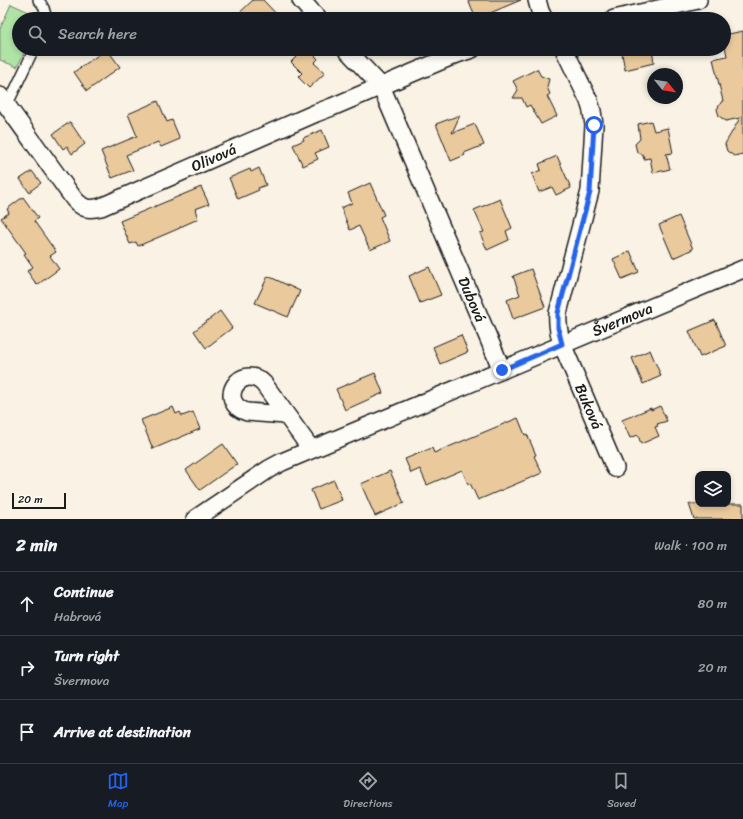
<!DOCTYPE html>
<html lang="en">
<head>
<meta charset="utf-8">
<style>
	:root { --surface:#171b24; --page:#242831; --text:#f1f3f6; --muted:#9ea1a6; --line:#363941; --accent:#2563eb }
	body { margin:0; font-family:Sriracha,sans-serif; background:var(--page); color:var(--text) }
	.controls { position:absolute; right:12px; bottom:12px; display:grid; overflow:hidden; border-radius:8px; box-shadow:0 2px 6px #0003 }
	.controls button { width:36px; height:36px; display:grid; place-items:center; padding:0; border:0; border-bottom:1px solid var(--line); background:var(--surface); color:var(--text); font:20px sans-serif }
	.compass { position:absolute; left:647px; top:68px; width:36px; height:36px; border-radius:50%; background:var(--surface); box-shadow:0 2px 6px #0003; rotate:120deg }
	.scale { position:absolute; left:12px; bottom:10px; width:54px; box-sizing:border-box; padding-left:4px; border:2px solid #1c1c1c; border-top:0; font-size:11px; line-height:14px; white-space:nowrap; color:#1c1c1c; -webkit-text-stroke:3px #fdfcf7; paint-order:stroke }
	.stop { position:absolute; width:12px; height:12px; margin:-9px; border:3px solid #2563eb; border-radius:50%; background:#fff }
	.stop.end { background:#2563eb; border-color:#fff; box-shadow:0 1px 4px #0008 }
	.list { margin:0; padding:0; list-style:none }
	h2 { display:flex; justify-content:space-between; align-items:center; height:52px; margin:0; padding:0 16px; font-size:17px }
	h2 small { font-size:13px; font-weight:400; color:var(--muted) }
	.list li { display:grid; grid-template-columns:26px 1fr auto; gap:12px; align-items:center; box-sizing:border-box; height:64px; padding:0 16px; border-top:1px solid var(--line) }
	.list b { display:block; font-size:15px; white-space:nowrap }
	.list p { margin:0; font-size:13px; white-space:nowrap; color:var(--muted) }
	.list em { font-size:13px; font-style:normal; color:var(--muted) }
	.icon { flex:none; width:22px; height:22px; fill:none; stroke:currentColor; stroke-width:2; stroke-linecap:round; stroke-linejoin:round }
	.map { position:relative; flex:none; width:743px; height:519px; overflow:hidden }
	.search { position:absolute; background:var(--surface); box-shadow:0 2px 6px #0003; left:12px; right:12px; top:12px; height:44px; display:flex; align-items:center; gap:10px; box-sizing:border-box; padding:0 14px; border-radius:22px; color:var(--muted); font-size:15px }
	.sheet { height:244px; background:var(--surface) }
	nav { display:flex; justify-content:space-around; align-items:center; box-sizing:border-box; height:56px; border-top:1px solid var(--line); background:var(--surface); font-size:11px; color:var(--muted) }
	nav a { display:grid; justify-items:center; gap:2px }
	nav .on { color:var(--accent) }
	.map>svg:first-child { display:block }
</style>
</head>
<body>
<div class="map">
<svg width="743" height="519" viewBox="0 0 743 519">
	<rect width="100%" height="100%" fill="#f9f2e5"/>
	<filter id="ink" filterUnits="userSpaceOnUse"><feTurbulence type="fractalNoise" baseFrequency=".025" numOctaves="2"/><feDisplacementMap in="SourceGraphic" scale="8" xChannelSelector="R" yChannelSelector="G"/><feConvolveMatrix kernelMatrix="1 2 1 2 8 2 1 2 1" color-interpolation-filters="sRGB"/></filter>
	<g filter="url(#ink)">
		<path fill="#b0e4a6" stroke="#668061" d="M11,4l29,13 -1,2h-20v30h7l-9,18 -17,-7v-31z"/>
		<path fill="#eaca9d" stroke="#1c1c1c" d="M253,0h10l18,19h-48z
			M468,0h53l-45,19z
			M743,31v123l-9,2 -7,-5 -2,-7 15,-26 -14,3 -7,-5 -2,-7 5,-8h1l-10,-42 14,-3 -3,-15v-6z
			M107,49l13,18 -33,24 -13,-19z
			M304,49h5l9,10 -4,4 11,10 -16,15 -11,-11 4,-4 -11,-11z
			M621,49h31l2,14 -29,7z
			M537,69l4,7 8,3 -2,8 3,7 -3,2 10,20 -16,8 -11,-19 -4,2 -4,-9h-9l5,-8 -5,-9z
			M158,101l9,21 5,-2 8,19 -19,8 -3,-5 -32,13 7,15 -21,8 -11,-27 36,-15 -9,-22z
			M460,115l-8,18 23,-9 9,21 -20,8 1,2 -14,6 -15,-37z
			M651,121l3,10 14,-3 5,25 -7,1 4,15 -17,4 -3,-15 -6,1 -1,-4 -6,-3 -2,-8 5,-5 -2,-15z
			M70,122l15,22 -13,10 -5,-8 -4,3 -10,-15z
			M322,130l7,17 -14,6 3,6 -15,7 -10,-21 11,-5 -1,-2z
			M557,156l14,32 -15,7 -4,-8 -13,5 -7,-18 9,-4 -2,-6z
			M259,168l7,17 -8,3 1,2 -21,9 -9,-21 21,-9 1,3z
			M32,171l9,12 -12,9 -9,-13z
			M370,183l14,32 -4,2 10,24 -20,9 -11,-24 -9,4 -9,-22 11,-5 -4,-10z
			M201,187l8,17 -14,5 3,10 -18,8v1l-42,18 -2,-4 -6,2 -10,-23z
			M23,197l15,21 -4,3 22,31 -6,4 9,13 -22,16 -10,-14 6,-4 -9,-13 2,-1 -25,-35 8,-5 -2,-4z
			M500,199l12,29 -6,3 3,9 -22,10 -7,-17 4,-1 -10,-22z
			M679,216l14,33 -20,9 -14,-33z
			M630,251l9,21 -17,7 -9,-20z
			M429,267l12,28 -21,8 -11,-27z
			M531,269l14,38 -32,12 -6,-19 13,-5 -7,-19z
			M268,276l32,15 -12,26 -33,-14z
			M220,311l12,17 -26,20 -12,-17z
			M715,320l11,26 -26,11 -11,-26z
			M461,335l7,17 -28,12 -7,-17z
			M650,350l11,26 -18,8 -11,-26z
			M375,373l8,20 -38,17 -9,-21z
			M660,406l7,15 -10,3 1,2 -3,1 4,9 -18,8 -3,-9 -8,3 -8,-18 29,-12v2z
			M173,407l3,7 4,-2 2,4 11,-4 7,17 -47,20 -12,-29z
			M518,418l7,17 2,-1 9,21 -2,1 8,17 -64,27 -8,-17 -2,1 -6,-14 -35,15 -7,-16 -9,4 -6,-14 27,-11 2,5z
			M223,444l14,20 -37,26 -14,-20z
			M390,471l14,32 -29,13 -14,-32z
			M334,480l8,20 -23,9 -8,-19z
			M689,504h54v15h-49z"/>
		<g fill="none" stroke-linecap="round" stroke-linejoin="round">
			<g stroke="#1c1c1c" stroke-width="12">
				<path id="lane" d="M38,0c6,5 8,11 8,19
					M7,106l27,-57"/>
			</g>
			<g stroke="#1c1c1c" stroke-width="20">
				<g id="street">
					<path d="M301,0l17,19"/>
					<path d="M537,0l3,11 4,8"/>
					<path d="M614,19l84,-19"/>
					<path id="s1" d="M346,49l35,37 121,284"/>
					<path id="s2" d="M564,49l25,52 3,10 2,14 -4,66 -32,122c-1,11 1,21 4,31l53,124"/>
					<path id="s3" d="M0,96l74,103c9,10 14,11 27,8l215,-94 16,-6 125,-53 15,-5"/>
					<path d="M286,415l-39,-3c-32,-10 -6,-51 17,-28l47,65"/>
					<path id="s4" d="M195,519l74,-50 13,-7 461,-193"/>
				</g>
			</g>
			<use href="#lane" stroke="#fdfcf7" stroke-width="9"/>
			<use href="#street" stroke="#fdfcf7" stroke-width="17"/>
		</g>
	</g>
	<g fill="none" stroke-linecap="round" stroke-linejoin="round" filter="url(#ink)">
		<path stroke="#2563eb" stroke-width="5" d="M502,370l60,-26 -4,-16v-15l32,-121 4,-67"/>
	</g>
	<g text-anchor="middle" stroke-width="3" stroke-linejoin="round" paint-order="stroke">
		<g font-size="15" fill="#1c1c1c" stroke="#fdfcf7">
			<text dy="5" stroke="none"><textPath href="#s3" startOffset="280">Olivová</textPath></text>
			<text dy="5" stroke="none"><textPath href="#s1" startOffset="283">Dubová</textPath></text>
			<text dy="5" stroke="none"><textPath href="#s4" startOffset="473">Švermova</textPath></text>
			<text dy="5" stroke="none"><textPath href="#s2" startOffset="374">Buková</textPath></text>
		</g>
	</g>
</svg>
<div class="controls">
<button><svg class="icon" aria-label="layers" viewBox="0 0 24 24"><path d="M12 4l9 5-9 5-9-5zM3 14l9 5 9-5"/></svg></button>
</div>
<svg class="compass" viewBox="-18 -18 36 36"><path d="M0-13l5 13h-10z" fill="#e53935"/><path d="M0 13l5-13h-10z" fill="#9ea1a6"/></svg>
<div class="scale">20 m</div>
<div class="stop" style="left:594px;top:125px"></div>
<div class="stop end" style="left:502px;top:370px"></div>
<div class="search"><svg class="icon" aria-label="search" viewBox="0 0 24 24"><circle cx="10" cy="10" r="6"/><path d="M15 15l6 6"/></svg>Search here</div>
</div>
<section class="sheet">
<h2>2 min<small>Walk · 100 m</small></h2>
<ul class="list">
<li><svg class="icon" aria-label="ahead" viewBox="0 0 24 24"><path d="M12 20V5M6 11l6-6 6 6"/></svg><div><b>Continue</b><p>Habrová</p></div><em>80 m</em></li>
<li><svg class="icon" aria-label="right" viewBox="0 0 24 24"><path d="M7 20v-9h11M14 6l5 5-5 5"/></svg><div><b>Turn right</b><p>Švermova</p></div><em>20 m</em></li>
<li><svg class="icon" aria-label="arrive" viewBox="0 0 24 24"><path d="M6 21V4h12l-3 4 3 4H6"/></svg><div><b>Arrive at destination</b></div></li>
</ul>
</section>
<nav>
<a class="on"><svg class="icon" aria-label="map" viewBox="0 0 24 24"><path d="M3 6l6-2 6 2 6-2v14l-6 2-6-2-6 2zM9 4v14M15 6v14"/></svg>Map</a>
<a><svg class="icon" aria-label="directions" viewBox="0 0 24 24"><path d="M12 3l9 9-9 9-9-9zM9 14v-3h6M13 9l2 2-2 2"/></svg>Directions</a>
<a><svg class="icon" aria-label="saved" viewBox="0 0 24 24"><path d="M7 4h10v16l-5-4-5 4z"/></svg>Saved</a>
</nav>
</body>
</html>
